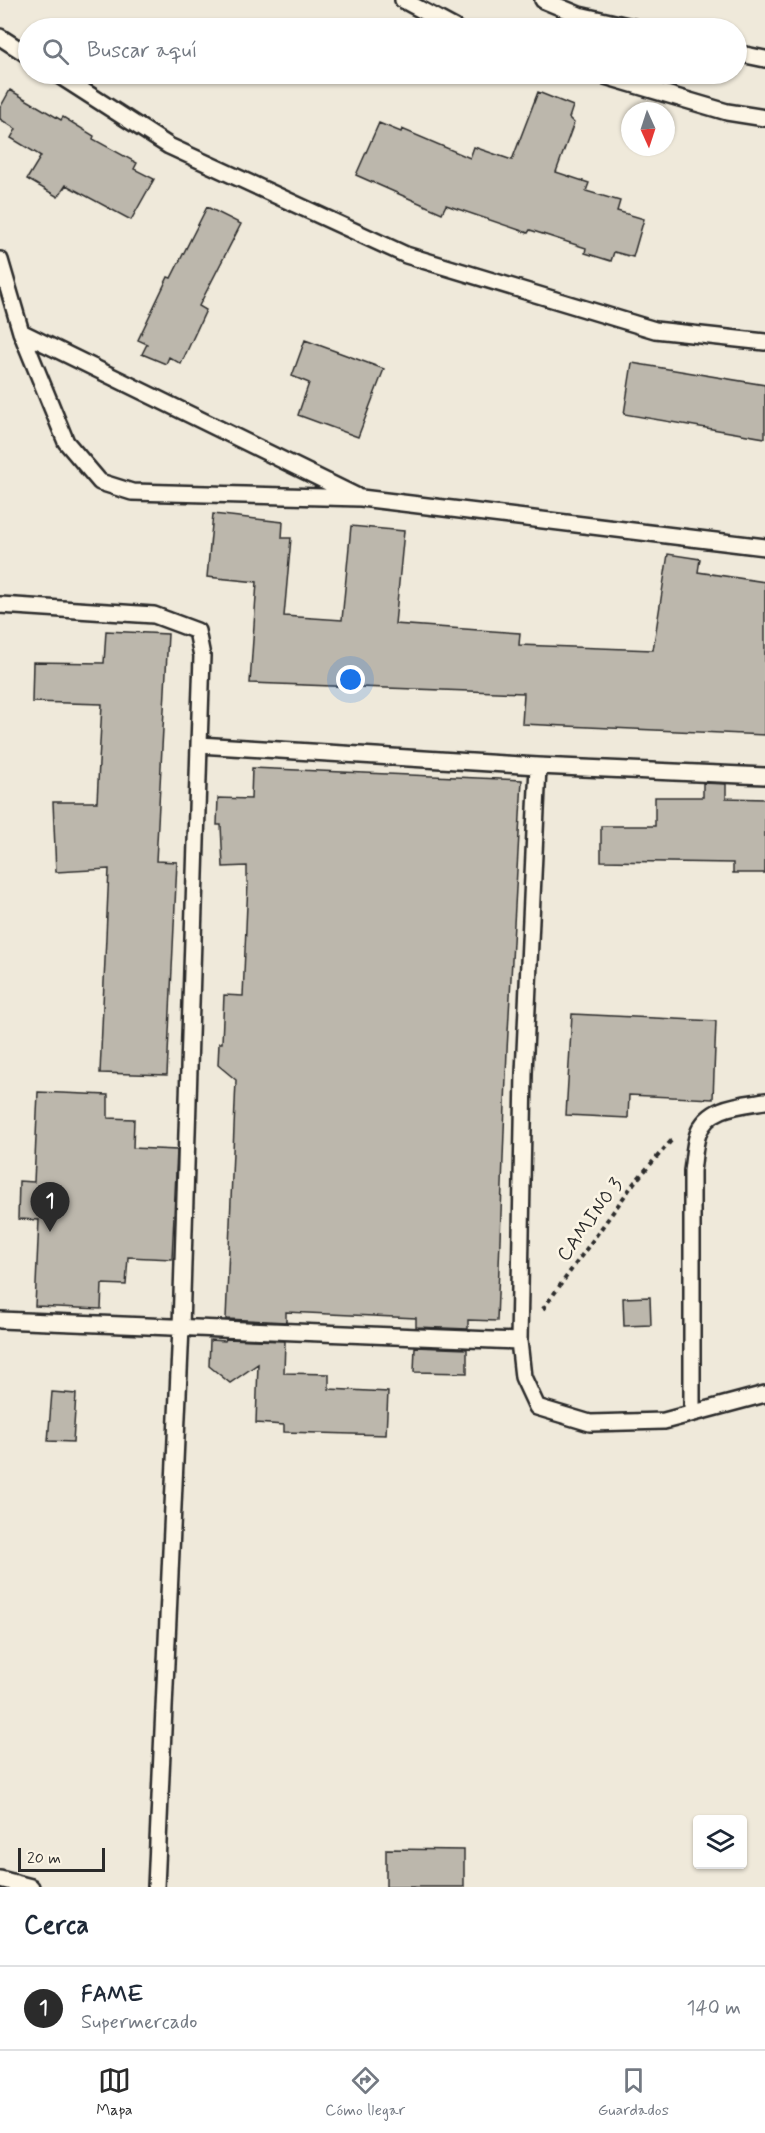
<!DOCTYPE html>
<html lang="es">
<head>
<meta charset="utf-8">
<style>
	:root { --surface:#fff; --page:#f6f6f7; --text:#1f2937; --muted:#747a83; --line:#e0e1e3; --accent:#2b2b2b }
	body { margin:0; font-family:Mynerve,sans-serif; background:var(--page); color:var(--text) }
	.controls { position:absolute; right:18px; bottom:18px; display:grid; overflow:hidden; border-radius:6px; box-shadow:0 2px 4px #0004 }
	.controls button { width:54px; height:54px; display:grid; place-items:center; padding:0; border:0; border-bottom:2px solid var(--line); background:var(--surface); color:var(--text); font:30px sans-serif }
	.compass { position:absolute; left:621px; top:102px; width:54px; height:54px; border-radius:50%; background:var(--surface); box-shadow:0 2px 4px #0004; rotate:177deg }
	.scale { position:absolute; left:18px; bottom:15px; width:87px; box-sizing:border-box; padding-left:6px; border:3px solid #2b2b2b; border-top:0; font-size:16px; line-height:21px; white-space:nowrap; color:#2b2b2b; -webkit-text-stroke:4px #fcf5e5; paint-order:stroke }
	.you { position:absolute; left:351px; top:680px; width:21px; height:21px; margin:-15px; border:4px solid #fff; border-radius:50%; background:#1a73e8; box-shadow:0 0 0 9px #1a73e833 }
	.badge { display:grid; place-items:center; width:39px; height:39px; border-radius:50%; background:var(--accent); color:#fff; font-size:20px; font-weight:700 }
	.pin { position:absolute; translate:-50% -50px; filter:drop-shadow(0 2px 3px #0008) }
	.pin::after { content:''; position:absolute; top:32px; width:21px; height:18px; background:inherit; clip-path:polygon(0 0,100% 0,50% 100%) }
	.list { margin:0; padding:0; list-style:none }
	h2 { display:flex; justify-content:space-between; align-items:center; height:78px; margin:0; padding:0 24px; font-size:26px }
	h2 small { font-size:20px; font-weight:400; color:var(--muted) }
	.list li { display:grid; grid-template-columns:39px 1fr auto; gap:18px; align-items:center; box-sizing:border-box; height:84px; padding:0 24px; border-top:2px solid var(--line) }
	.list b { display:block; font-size:22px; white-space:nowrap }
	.list p { margin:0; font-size:20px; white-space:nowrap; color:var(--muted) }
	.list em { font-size:20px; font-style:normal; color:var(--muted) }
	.icon { flex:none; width:33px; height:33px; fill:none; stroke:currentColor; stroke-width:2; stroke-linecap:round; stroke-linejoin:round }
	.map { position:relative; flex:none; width:765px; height:1887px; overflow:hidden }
	.search { position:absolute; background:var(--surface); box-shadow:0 2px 4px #0004; left:18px; right:18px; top:18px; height:66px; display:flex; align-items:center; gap:15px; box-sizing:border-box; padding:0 21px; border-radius:33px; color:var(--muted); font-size:22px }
	.sheet { height:162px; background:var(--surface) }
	nav { display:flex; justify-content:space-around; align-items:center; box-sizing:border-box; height:84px; border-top:2px solid var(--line); background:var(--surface); font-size:16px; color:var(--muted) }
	nav a { display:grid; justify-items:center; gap:3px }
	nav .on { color:var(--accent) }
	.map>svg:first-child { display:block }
</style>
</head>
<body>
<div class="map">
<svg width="765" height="1887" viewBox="0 0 765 1887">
	<rect width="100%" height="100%" fill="#efe9da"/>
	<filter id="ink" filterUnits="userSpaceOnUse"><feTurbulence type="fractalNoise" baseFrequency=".0167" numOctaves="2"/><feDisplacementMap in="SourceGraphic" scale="12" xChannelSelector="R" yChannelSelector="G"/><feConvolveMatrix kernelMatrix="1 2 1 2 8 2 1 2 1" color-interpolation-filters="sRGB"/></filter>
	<g filter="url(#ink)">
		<path fill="#bcb7ac" stroke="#2b2b2b" stroke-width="1.5" d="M10,90l51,30 2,-3 31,19 -1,3 44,24 -3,6 20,10 -23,41 -65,-35 -8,12 -31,-18 14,-23 -30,-18 5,-9 -16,-10v-11z
			M538,92l35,14 -4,12 5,5 -18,49 33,11 -3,8 34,10 -3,10 27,8 -11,38 -19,-5 -3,9 -26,-8 1,-5 -56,-18 -2,3 -82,-28 -4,8 -86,-38 23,-52 22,9 1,-3 68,29 4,-11 38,13z
			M207,207l34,17 -42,82 7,4 -25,54 -12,-7 -3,7 -24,-10 5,-10 -9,-4 30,-63 3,1z
			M305,340l79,29 -26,68 -60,-22 11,-32 -17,-7z
			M632,363l133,22v53l-141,-24z
			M213,514l70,8 -1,16h9l-7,78 58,4 9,-94 53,5 -9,93 125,9 -1,12 134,5 15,-96 32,5 -2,13 67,10v153l-243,-11 2,-31 -274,-10 7,-101 -50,-5z
			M106,631l62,3 -12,227 21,1 -10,213 -67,-2 9,-204 -53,3 -3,-70h44l5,-98 -70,-2 1,-40 71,1z
			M252,768l270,12 -15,270 -10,271 -29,-1v9l-52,-2v-9l-130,-6v10l-60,-3 10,-239 -18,-15 1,-22h3l2,-48 19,1 5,-114h-1v-16l-24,1 -2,-42h-4l1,-27 33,1z
			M703,783l23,1v14l39,1v74h-32v-10l-132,-2v-35h54v-29h48z
			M572,1014l144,7 -3,78 -84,-4 -1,23 -62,-3z
			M38,1092l70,3v23l26,1 -1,29 44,2 -5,109 -44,-2 -2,28 -24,-1 -1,25 -66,-3 4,-86 -21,-1 1,-38 15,1z
			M650,1297l1,28 -27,1 -1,-28z
			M226,1339l59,2 -1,32 45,1v15l59,3 -2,43 -102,-3v-7l-28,-2 2,-59 -28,19 -21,-17 1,-26 15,1z
			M415,1347l52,2v24l-53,-1z
			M52,1392l24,2 -3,48 -25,-1z
			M386,1849l78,1v37h-78z"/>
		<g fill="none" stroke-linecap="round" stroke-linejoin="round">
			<g stroke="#2b2b2b" stroke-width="20">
				<path id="lane" d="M403,0l52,28
					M543,0l36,15 58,13
					M0,37l28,18
					M736,53l29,6
					M57,74l112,72 237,109 249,75 110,12
					M598,74l129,38 38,6
					M0,260l21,72 45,110 34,40 32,10 229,6 404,49
					M21,332l335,164
					M0,605l154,10 43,16 5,25 -3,89 339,21 227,10
					M538,766l-14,307 -5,268 4,36 14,30 53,16 74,-2 101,-27
					M0,1320l519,21
					M692,1413v-242c2,-12 2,-26 6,-37 10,-28 42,-29 67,-33
					M0,1879l31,8
					M156,1887l25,-560 18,-582"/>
			</g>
			<path stroke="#2b2b2b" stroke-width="4" stroke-dasharray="4.5 4.5" stroke-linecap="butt" d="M543,1309l91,-126 37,-42 3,-1"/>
			<use href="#lane" stroke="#fcf5e5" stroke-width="15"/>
		</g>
	</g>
	<g text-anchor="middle" stroke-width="5" stroke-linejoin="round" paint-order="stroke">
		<g font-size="20" fill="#2b2b2b" stroke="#fcf5e5">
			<text transform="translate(589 1219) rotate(-54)" y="7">CAMINO 3</text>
		</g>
	</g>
</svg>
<div class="controls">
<button><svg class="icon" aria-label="layers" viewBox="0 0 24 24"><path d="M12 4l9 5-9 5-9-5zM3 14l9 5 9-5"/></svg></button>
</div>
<svg class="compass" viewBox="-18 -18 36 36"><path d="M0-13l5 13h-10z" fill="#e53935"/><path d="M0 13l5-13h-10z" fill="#747a83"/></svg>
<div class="scale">20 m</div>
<div class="you"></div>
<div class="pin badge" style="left:50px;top:1232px">1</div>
<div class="search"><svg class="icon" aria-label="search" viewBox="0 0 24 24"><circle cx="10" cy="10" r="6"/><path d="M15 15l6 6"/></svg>Buscar aquí</div>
</div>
<section class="sheet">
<h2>Cerca<small></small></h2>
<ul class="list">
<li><span class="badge">1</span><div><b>FAME</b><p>Supermercado</p></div><em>140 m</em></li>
</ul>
</section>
<nav>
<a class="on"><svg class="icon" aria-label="map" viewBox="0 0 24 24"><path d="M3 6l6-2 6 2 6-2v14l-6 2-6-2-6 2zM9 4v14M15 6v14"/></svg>Mapa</a>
<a><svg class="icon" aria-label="directions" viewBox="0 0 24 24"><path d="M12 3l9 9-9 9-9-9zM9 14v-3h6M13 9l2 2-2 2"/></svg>Cómo llegar</a>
<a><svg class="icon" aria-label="saved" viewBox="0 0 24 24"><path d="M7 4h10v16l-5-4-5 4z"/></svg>Guardados</a>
</nav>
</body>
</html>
